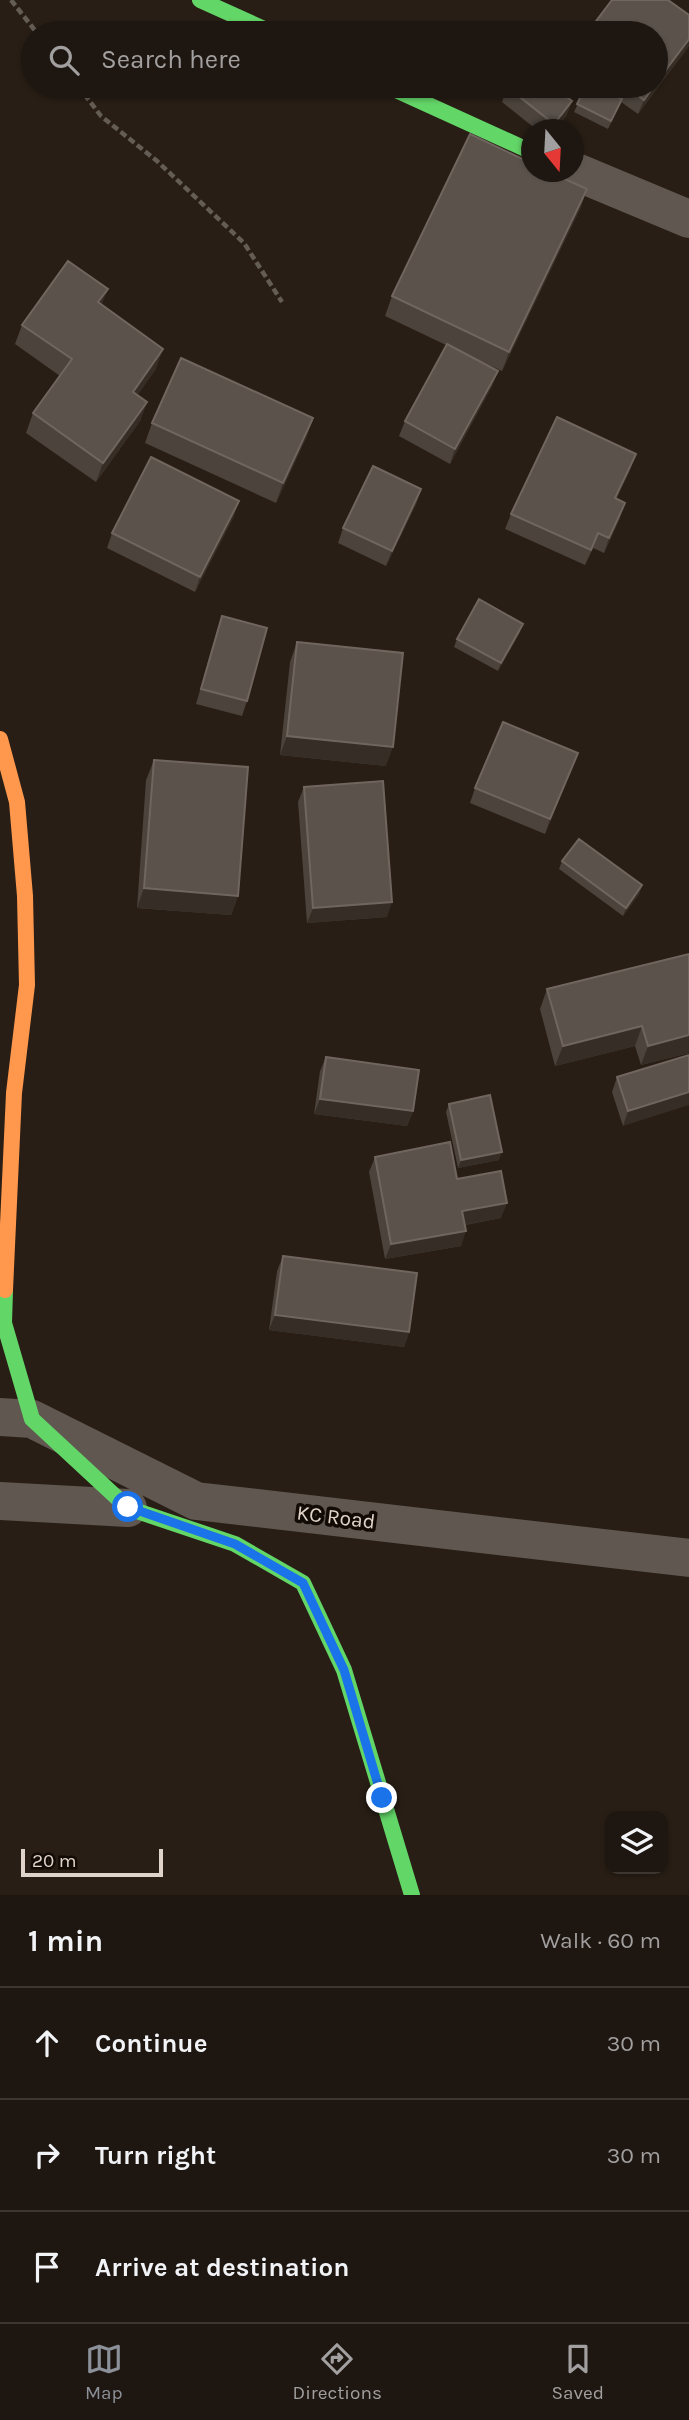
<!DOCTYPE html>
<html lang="en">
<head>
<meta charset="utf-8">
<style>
	:root { --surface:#1e1610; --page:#261f19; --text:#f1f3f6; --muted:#a19f9f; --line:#3c3530; --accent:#8c9099 }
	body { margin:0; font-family:Karla,sans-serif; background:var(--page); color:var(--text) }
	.controls { position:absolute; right:21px; bottom:21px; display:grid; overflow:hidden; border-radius:14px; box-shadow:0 2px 5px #0004 }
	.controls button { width:63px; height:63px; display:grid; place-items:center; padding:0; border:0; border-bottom:2px solid var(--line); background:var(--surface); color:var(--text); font:35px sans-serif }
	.compass { position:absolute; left:521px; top:119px; width:63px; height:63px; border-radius:50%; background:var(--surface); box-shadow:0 2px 5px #0004; rotate:162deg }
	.scale { position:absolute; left:21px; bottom:18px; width:142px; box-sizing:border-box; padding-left:7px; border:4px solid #e0d3c9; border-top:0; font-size:19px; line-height:24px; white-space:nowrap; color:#e0d3c9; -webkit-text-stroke:5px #120a04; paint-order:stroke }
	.stop { position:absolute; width:21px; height:21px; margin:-16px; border:5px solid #1a73e8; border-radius:50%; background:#fff }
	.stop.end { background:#1a73e8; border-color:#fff; box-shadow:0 2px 7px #0008 }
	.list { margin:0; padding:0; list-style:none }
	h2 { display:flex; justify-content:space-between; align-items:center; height:91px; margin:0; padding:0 28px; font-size:30px }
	h2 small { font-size:23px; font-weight:400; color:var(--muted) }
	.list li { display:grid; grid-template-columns:46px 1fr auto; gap:21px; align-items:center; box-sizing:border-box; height:112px; padding:0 28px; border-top:2px solid var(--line) }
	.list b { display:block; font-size:26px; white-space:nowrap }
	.list em { font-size:23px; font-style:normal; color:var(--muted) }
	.icon { flex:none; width:38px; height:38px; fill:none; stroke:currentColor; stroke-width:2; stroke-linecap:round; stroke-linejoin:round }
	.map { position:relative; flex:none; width:689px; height:1895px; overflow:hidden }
	.search { position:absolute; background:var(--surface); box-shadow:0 2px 5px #0004; left:21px; right:21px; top:21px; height:77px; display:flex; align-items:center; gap:18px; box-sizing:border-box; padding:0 24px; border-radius:38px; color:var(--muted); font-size:26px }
	.sheet { height:427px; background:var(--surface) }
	nav { display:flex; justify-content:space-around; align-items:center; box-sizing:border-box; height:98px; border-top:2px solid var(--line); background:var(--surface); font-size:19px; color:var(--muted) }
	nav a { display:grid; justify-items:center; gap:4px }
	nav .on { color:var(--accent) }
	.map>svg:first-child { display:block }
</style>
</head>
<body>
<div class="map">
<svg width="689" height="1895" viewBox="0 0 689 1895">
	<rect width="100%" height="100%" fill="#281e15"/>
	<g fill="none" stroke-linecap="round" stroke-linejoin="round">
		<path stroke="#645d56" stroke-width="4.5" stroke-dasharray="7 3.5" stroke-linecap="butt" d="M11,0l26,33
			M78,86l23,30 56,45 87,82 38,59"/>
		<path stroke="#605850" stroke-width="38" d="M574,171l115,48
			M0,1417l32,2 164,82 493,57
			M0,1501l128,7"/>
		<path stroke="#63d668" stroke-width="16" d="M200,0l73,33
			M387,86l145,66
			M5,1290l-1,33 28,96 96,89 107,36 68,39 41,87 68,225"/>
		<path stroke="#ff974d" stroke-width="16" d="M0,739l17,63 8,94 2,89 -13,108 -9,197"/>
	</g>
	<path fill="#4b433c" d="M612,0h56l21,15v31l-51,68 -17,-12 -13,27 -34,-17 12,-26h9l11,5 -7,-5h57v-53h-69z
		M508,86h56l-4,6 12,9 -6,15 -10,14h-19l-35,-28z
		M587,189l-7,20 -78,162 -26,-12 22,12 -6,15 -42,78 -51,-28 6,-15 41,-76 -61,-29 7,-20z
		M102,305l54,64 -19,26 10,7 -7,19 -44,61 -70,-49 7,-20 27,-37 -45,-32 7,-19z
		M313,418l-7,20 -30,65 -131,-60 7,-20z
		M631,468l-15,31 4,19 -16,35 -11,-5 -8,17 -80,-36 6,-15z
		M421,489l-5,15 -30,62 -48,-23 5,-15z
		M234,516l-39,76 -88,-44 5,-15z
		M222,616l25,85 -5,15 -46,-12 21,-73z
		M520,632l-22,39 -44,-24 3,-8z
		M297,642l89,124 -106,-11 10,-93z
		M154,760l84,136 -7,19 -94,-7 9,-128z
		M572,768l-27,66 -75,-31 5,-15z
		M304,787l83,130 -80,6 -9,-121z
		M562,861l80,24 -3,9 -16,22 -64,-47z
		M689,954v99l-48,12 -6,-19 -80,20 -15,-57 7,-20z
		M689,1055l-66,71 -11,-34 5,-15z
		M326,1057l87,54 -6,15 -93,-12 6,-43z
		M449,1104l50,56 -41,8 -12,-56z
		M375,1157l82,22 44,39 -36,7 -4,21 -76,13 -16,-87z
		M283,1256l126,76 -5,15 -135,-17 8,-59z"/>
	<path fill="#362e26" d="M689,39v7l-51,68 6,-14 10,-14h2v-3z
		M559,86h5l-13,18 5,-15z
		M572,101l-6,15 -10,14h-4l2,-6z
		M587,189l-7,20 -78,162 7,-19z
		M108,289l-8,20 -2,-7z
		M163,349l-7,20 -30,43 7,-20z
		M498,371l-6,15 -42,78 5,-15z
		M147,402l-7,19 -44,61 7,-19z
		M313,418l-7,20 -30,65 7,-20z
		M636,454l-5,14 -21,45 5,-15z
		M421,489l-5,15 -30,62 6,-15z
		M239,501l-5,15 -39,76 5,-15z
		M625,503l-5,15 -16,35 5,-15z
		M523,624l-3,8 -22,39 3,-8z
		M287,736l106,11 -7,19 -106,-11z
		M578,753l-6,15 -27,66 5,-15z
		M642,885l-3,9 -16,22 3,-8z
		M144,888l94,8 -7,19 -94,-7z
		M392,902l-5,15 -80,6 6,-15z
		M642,1026l-7,20 -80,20 8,-20z
		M689,1035v18l-48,12 7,-19z
		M689,1092v13l-66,21 5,-15z
		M320,1099l93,12 -6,15 -93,-12z
		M502,1152l-3,8 -41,8 3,-8z
		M507,1203l-6,15 -44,8 5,-15z
		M466,1231l-5,15 -76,13 6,-15z
		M275,1315l134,17 -5,15 -135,-17z"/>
	<path fill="#5b524b" stroke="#70665f" stroke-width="2" d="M612,0h56l21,15v24l-33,44v-50h-69z
		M508,86h51l-3,3 16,12 -18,23 -47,-37z
		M586,86h9l27,13 -11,22 -34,-17z
		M625,86h29l-10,14z
		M470,134l61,29v9h18l38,17 -78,163 -117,-56z
		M68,261l40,28 -10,13 65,47 -30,43 14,10 -44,61 -70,-50 39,-54 -50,-34z
		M447,344l51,27 -43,78 -50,-28z
		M181,358l132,60 -30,65 -131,-60z
		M557,417l79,37 -21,44 10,5 -16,35 -11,-5 -7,17 -80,-36z
		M151,457l88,44 -39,76 -88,-44z
		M373,466l48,23 -29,62 -49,-23z
		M479,599l44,25 -22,39 -44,-24z
		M222,616l45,12 -20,73 -46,-12z
		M297,642l106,11 -10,94 -106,-11z
		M503,722l75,31 -28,66 -75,-31z
		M154,760l94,7 -10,129 -94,-8z
		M383,781l9,121 -79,6 -9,-121z
		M579,839l63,46 -16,23 -64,-47z
		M689,954v81l-41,11 -6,-20 -79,20 -16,-57z
		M689,1055v37l-61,19 -11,-34z
		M326,1057l93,13 -6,41 -93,-12z
		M490,1095l12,57 -41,8 -12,-56z
		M450,1142l7,37 44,-8 6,32 -45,8 4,20 -75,13 -16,-87z
		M283,1256l134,17 -8,59 -134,-17z"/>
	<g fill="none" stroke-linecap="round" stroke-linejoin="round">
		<path stroke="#1a73e8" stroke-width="9" d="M128,1507l107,37 68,39 41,87 38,128"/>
	</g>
	<g text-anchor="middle" stroke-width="7" stroke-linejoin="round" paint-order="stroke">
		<g font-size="21" fill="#e0d3c9" stroke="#120a04">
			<text transform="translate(336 1517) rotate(7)" y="7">KC Road</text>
		</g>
	</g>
</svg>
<div class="controls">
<button><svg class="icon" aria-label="layers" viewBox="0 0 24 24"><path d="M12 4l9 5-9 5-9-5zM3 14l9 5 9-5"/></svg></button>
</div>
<svg class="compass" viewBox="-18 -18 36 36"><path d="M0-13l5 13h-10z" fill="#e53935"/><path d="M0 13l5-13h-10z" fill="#a19f9f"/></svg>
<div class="scale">20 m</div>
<div class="stop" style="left:128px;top:1507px"></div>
<div class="stop end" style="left:382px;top:1798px"></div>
<div class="search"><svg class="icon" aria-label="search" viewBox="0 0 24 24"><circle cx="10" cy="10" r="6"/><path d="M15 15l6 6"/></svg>Search here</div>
</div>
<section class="sheet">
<h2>1 min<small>Walk · 60 m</small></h2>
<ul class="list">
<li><svg class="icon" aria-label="ahead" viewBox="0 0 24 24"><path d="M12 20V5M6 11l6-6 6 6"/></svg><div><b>Continue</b></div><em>30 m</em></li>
<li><svg class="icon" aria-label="right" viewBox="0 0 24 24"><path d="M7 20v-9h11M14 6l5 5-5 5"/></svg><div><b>Turn right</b></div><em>30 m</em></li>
<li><svg class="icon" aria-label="arrive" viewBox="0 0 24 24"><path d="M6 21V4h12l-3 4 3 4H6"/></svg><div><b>Arrive at destination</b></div></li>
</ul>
</section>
<nav>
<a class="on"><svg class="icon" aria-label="map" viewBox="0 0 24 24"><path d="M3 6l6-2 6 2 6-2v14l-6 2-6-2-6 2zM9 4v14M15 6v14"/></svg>Map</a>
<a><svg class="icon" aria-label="directions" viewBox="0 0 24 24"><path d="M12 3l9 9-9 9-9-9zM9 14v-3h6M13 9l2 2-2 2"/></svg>Directions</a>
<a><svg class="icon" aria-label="saved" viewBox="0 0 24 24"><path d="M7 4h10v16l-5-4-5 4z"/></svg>Saved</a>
</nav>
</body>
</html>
